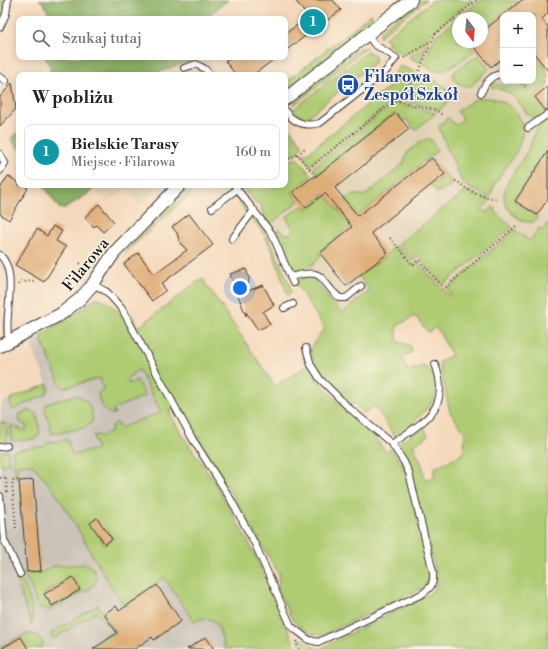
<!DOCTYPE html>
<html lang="pl">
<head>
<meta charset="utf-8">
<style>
	:root { --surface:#fff; --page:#f6f6f6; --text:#202124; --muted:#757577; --line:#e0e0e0; --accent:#d1495b }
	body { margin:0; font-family:"Libre Bodoni",serif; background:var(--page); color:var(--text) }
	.controls { position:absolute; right:12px; top:12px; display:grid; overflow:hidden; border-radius:8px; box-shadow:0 2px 10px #0003 }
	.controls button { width:36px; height:36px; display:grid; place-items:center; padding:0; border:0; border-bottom:1px solid var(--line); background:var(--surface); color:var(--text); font:20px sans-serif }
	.compass { position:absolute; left:452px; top:12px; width:36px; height:36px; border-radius:50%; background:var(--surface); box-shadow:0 2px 10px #0003; rotate:164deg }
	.you { position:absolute; left:240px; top:288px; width:14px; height:14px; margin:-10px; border:3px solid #fff; border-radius:50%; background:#1a73e8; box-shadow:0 0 0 6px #1a73e833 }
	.badge { display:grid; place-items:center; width:26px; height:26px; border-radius:50%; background:var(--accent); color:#fff; font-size:13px; font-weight:700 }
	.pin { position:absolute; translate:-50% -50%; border:2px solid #fff; box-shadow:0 1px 4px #0006 }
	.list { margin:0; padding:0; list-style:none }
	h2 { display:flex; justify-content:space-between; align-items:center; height:52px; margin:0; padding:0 16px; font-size:17px }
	h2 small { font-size:13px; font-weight:400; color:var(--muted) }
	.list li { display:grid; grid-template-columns:26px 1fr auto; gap:12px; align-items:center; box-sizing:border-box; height:56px; margin:0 8px 8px; padding:0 8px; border:1px solid var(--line); border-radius:8px }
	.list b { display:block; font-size:15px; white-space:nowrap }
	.list p { margin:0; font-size:13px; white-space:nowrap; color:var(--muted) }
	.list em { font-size:13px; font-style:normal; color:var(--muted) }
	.icon { flex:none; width:22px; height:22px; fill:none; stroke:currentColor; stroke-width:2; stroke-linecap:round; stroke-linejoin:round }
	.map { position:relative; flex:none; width:548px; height:649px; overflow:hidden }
	.search { position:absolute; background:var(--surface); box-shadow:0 2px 10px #0003; left:16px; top:16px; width:272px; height:44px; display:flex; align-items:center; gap:10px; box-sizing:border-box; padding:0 14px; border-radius:8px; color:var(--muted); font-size:15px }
	.panel { position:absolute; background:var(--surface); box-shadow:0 2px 10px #0003; left:16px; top:72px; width:272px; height:116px; border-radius:8px }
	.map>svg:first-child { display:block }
</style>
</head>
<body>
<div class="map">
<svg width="548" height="649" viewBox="0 0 548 649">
	<rect width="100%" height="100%" fill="#fcf5e5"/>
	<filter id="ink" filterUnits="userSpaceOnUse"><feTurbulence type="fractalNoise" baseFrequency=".025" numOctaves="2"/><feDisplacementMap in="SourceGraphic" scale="8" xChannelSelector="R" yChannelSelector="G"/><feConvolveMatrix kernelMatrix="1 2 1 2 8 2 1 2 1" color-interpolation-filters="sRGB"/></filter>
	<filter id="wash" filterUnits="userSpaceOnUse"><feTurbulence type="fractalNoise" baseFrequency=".012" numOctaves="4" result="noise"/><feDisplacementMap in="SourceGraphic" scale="16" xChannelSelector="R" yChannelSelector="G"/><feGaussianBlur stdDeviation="0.9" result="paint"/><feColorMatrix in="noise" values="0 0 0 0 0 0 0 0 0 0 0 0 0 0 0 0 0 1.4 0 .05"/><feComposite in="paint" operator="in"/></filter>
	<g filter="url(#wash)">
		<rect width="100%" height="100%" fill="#f4d9bc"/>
		<path fill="#e2d1b4" d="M522,0h26v222l-5,8 -73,74 -42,28 -11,-14 11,-11 -83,10 -50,-35 -15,-40 -17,-26 133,-103 34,-35 3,-8 37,-28h12l21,-27v66h30v-66h-30z
			M196,57h9l14,18h-69l42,-15z
			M91,185h70l-22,20 -12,-17 -19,14z"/>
		<path fill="#cac3b8" d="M104,309l127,202 20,34 37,82 8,22h-296v-246l47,-19 -16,-40 15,-9z"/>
		<path fill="#afcc73" stroke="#667448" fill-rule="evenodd" d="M0,0h6l-2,13 -4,6z
			M398,0h6l-119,93v-10l86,-69 3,5z
			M420,0h6l-47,37 2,-7z
			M433,0h41l-43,34 -3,7 -23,14 -18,-11 2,-3 -4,-3z
			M480,0l39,1 -37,30v-13h-24v24h11l6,8c-8,6 -29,24 -40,21 -4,-1 -8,-4 -12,-6l12,-29z
			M427,45l-7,18 -11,-6z
			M359,48h7l-72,57 2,-7z
			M367,52l7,2 2,7 -66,54v2l-5,2 -7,-4 -4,-6z
			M533,53l15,19v13l-14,12 13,16 -10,6c-12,-1 -15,-17 -25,-24 -6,-5 -14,-6 -21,-8l3,-4 12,4 7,-6h3l8,10 8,-7 -2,-3h3z
			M478,55l11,14 -19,18 -13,-4 -4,-5 1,-6z
			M400,66l16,6c-12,27 -80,73 -106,93l-8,-10 7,-3 86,-70 -4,-5z
			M420,74c17,7 42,16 20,36l-42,-11z
			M483,98c14,0 23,3 32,14 24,30 -18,56 -25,85l-21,-9 -7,-6 -23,-54 1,-3 8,-8 7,8 8,-6 -6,-8 16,-11z
			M395,102l41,11 -21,17 -9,-11 -3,2 -8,-8 -77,61 -5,-7z
			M546,121l2,1v27l-34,52 24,16 -5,5c-9,1 -14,-3 -21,-9 -21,-19 5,-43 15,-61 7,-12 6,-24 19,-31z
			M285,123l18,22 -6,8 -12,5z
			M428,139l4,1 5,11 -79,65 -13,-17 6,-4h15l37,-31 4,-11 14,-12z
			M297,158l15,18 -20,16 7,9 -27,22c-9,-4 -9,-9 -11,-18l-7,-4 -14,-16h45v-23z
			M445,174l5,5 1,6 -14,8 -6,-8z
			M192,185h8l-75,68 7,-9z
			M466,191l25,9 -9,9 3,4 8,-6 6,9 13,11 -69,58 -26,-30 -3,1 2,4 -3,2 -15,-18z
			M325,194l26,32 -32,27 2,2 -9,10 -14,7 -8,-5 -15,-35 4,-3 6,5h5l4,-4 -8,-13 16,-11 4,3z
			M238,196l11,14 -2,3 -12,-16z
			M253,215l14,17 -3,2 -13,-16z
			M548,222v427h-246l-4,-11c9,0 12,10 22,11l111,-56 6,-8c-6,-47 -24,-93 -40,-137l2,-5 25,-17 4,10 -15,9 9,19 3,15 9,-1v-10l30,-15 1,-20 -15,-21 -11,-50 13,-7 -16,-28 -8,5 -13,-16 -18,10v15l14,5 2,5 -11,7 6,13 15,-5c38,21 -9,57 -28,71l-20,-31 -11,7 -10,-10 -4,2c-20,-18 -35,-29 -40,-57l10,-14 5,-5 -30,-47c17,-10 21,0 30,12 5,7 11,13 17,19l28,-22 -11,-15 32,-24 -1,-2 6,-4 17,20 5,-4 31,35 2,-2 -4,-6 63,-55 4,-5 16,12 9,-13 4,2z
			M268,235l22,50 1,8 -3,3 -16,-46 -7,-13z
			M202,278l73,108 32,-20c22,33 55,53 79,86l6,-4 15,27 23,101 -5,11 -102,48 -12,-1 -18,-13 -15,-30 1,-17 -98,-166 -12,2c9,24 33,51 47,75 31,52 59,107 80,164h-71l-6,-21 -6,-8 -9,-2 -10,4 -30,-45 -8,6 1,2 -32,21c-34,-45 -54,-101 -93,-142l-15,1 1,13 -3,-1 -2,-26 32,-5 5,-4 18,-2 4,15 25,-6 -4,-13 5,-1 2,2 11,-5v-5l5,-5 4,6 41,-16 -22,-42 -9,5 1,2 -4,2 2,5 8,-4 8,16 -32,13 2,5h-3c-8,-1 -13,-13 -14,-20l5,-5 -3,-11 -37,10 -4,-6 -17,-41v-7l31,-18 22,-18c11,0 18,9 26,16h10l8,13zM107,530l6,9 -8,6 -6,-9z
			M22,341l7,1 -24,11 -1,-3z
			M48,384v6l-3,5 -34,15 -1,-11z
			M75,395c11,2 20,16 17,27l-7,6 -33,6 -7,-24 1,-6z
			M28,410l8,3c8,30 3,25 -24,28l-1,-16 14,6 2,-5 -7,-4 -1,-7z
			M0,422l7,2v18l-7,1z
			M8,451l1,13 -9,1v-13z
			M87,564l7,5 3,11 -6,8 -41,22 -12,-2 -8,-23 -7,-12 20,-1 9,-6zM72,577l8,13 -28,16 -8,-13z
			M16,574c3,5 7,9 9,13 4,8 11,30 6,38l-13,-41z
			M98,605l20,29 -25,15h-7l22,-15 3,1 4,-2 -6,-9 -2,1 -11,-13 -43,27 -3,-5z
			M26,634c8,-1 15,3 17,11l-3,3 -12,1 -7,-12 -21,12v-2z"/>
		<path fill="#8bb065" stroke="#546640" d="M39,0h189l-24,19h-152l-9,-17z
			M45,57h151l-4,3 -42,15h-101l2,-7z
			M19,131v19l-8,-11z
			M43,185h48l1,2v4l-28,18 -5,-1z"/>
		<g id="blocks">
			<path fill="#dfaf7a" d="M295,0h38l8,10 -56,41v-17l23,-17z
				M522,0h26v13l-6,6 6,8v44l-15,-19v-37h-30z
				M503,15v43l-12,9 -21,-25h12v-10z
				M231,57h46l-24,18h-17l-11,-14z
				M12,83l4,26 -16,17v-29z
				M548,86v24h-3l-10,-13z
				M396,113l13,16 -74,59 23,28 74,-58 13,16 -74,59 17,20 -42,33 -26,-33 32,-26 -27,-34 -19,15 -13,-16 20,-15 1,1z
				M548,151v48l-11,16 -22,-14z
				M8,176l11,7v2l9,3 -19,32 -9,-6v-25z
				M99,204l15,18 -11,10 -7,-7 -2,2 -9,-10z
				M189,214l24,31 -52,39 5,6 -14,11 -28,-37 14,-11 16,21 33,-24 -7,-7 -3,-10 -5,-6z
				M53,226l9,5 -6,10 10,6 -22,35 -29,-17 22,-36 10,7z
				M246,269l3,9 -1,13 15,-6 11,20 -11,7 7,12 -12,6 -12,-18v4l-16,-42z
				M33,480l8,91 -14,1 -8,-91z
				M97,518l15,21 -7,5 -15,-21z
				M73,577l7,13 -28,16 -8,-12z
				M157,585l24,36 -27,19 -2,-3 -17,12h-42l24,-16 -13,-19 12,-8 3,5z
				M21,637l7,12h-27z
				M206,637l8,12h-27z"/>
		</g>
	</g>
	<g filter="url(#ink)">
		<use href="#blocks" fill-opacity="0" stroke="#3c3834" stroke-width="1"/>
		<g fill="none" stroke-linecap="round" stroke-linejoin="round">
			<g stroke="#3c3834" stroke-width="8">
				<path id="lane" d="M0,27l6,-13 2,-14
					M184,68l12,-4 9,5 5,6
					M0,77l6,4
					M481,93c4,-10 10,-19 22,-19
					M285,111c9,12 21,16 35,12l66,-52 10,-13 -22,-14 -7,-10
					M528,128l20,-14
					M0,154l5,9 -5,8
					M234,185l38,49 21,49
					M212,208l25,-19
					M232,239l22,-29
					M0,255c20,19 2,63 9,87
					M290,277c39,-10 27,3 50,21h6l15,-12
					M93,284l14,8 15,17 70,129 38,60 25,46 36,82 18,14 9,2 104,-48c10,-7 12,-10 11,-22l-24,-99 -5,-11 -12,-18 -44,-37 -28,-28 -9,-14 -5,-17
					M284,308l9,-4
					M392,444c32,-23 60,-35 43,-80
					M0,447l7,-1
					M0,496l4,44 16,34"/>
			</g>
			<g stroke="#3c3834" stroke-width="14">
				<path id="street" d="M285,99l126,-99
					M0,346l61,-32 19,-15 13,-15 21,-31 66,-68"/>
			</g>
			<path stroke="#3c3834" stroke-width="2" stroke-dasharray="1 3" stroke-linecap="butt" d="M404,58l25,-16
				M518,81l6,5 3,-2 -2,-3
				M395,100l42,11 5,4
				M298,155l7,-7
				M285,160l13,-5 18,22
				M309,168l86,-68 22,-24 18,-42 42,-34
				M455,181c6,2 8,6 14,9 8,5 18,8 28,9
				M390,238l23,27 6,-5 25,29 73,-64
				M80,263l8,9
				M18,285l3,-3 12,-1 2,-2
				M0,478l6,-1 1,15
				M16,528l-4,-46 1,-2h5
				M296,641l3,8"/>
			<use href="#lane" stroke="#fff" stroke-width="6"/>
			<use href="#street" stroke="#fff" stroke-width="12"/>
		</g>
	</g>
	<defs>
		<g id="bus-disc" transform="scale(1.15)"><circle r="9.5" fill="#1a4fb4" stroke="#fcf5e5"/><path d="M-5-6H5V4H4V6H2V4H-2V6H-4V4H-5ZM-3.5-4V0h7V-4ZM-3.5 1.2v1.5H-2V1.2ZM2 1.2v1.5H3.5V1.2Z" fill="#fff"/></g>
	</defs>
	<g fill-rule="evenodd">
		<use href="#bus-disc" x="348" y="85"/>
	</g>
	<g text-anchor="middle" stroke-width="3" stroke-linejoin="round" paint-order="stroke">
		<g font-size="16" font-weight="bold" fill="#164399" stroke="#fcf5e5" text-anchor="start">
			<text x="364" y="82">Filarowa<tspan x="364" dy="18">Zespół Szkół</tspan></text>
		</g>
		<g font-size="16" fill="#1c1c1c" stroke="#fcf5e5">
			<text transform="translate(85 264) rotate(-51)" y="6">Filarowa</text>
		</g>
	</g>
</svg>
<div class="controls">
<button>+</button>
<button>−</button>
</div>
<svg class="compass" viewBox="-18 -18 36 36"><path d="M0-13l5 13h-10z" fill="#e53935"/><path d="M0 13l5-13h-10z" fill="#757577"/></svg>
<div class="you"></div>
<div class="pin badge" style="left:313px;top:22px;background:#0f9aa8">1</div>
<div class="search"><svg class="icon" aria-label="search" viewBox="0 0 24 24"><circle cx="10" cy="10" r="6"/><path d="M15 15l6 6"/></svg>Szukaj tutaj</div>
<section class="panel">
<h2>W pobliżu<small></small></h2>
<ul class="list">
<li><span class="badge" style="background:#0f9aa8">1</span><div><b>Bielskie Tarasy</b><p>Miejsce · Filarowa</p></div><em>160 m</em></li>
</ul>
</section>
</div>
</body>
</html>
